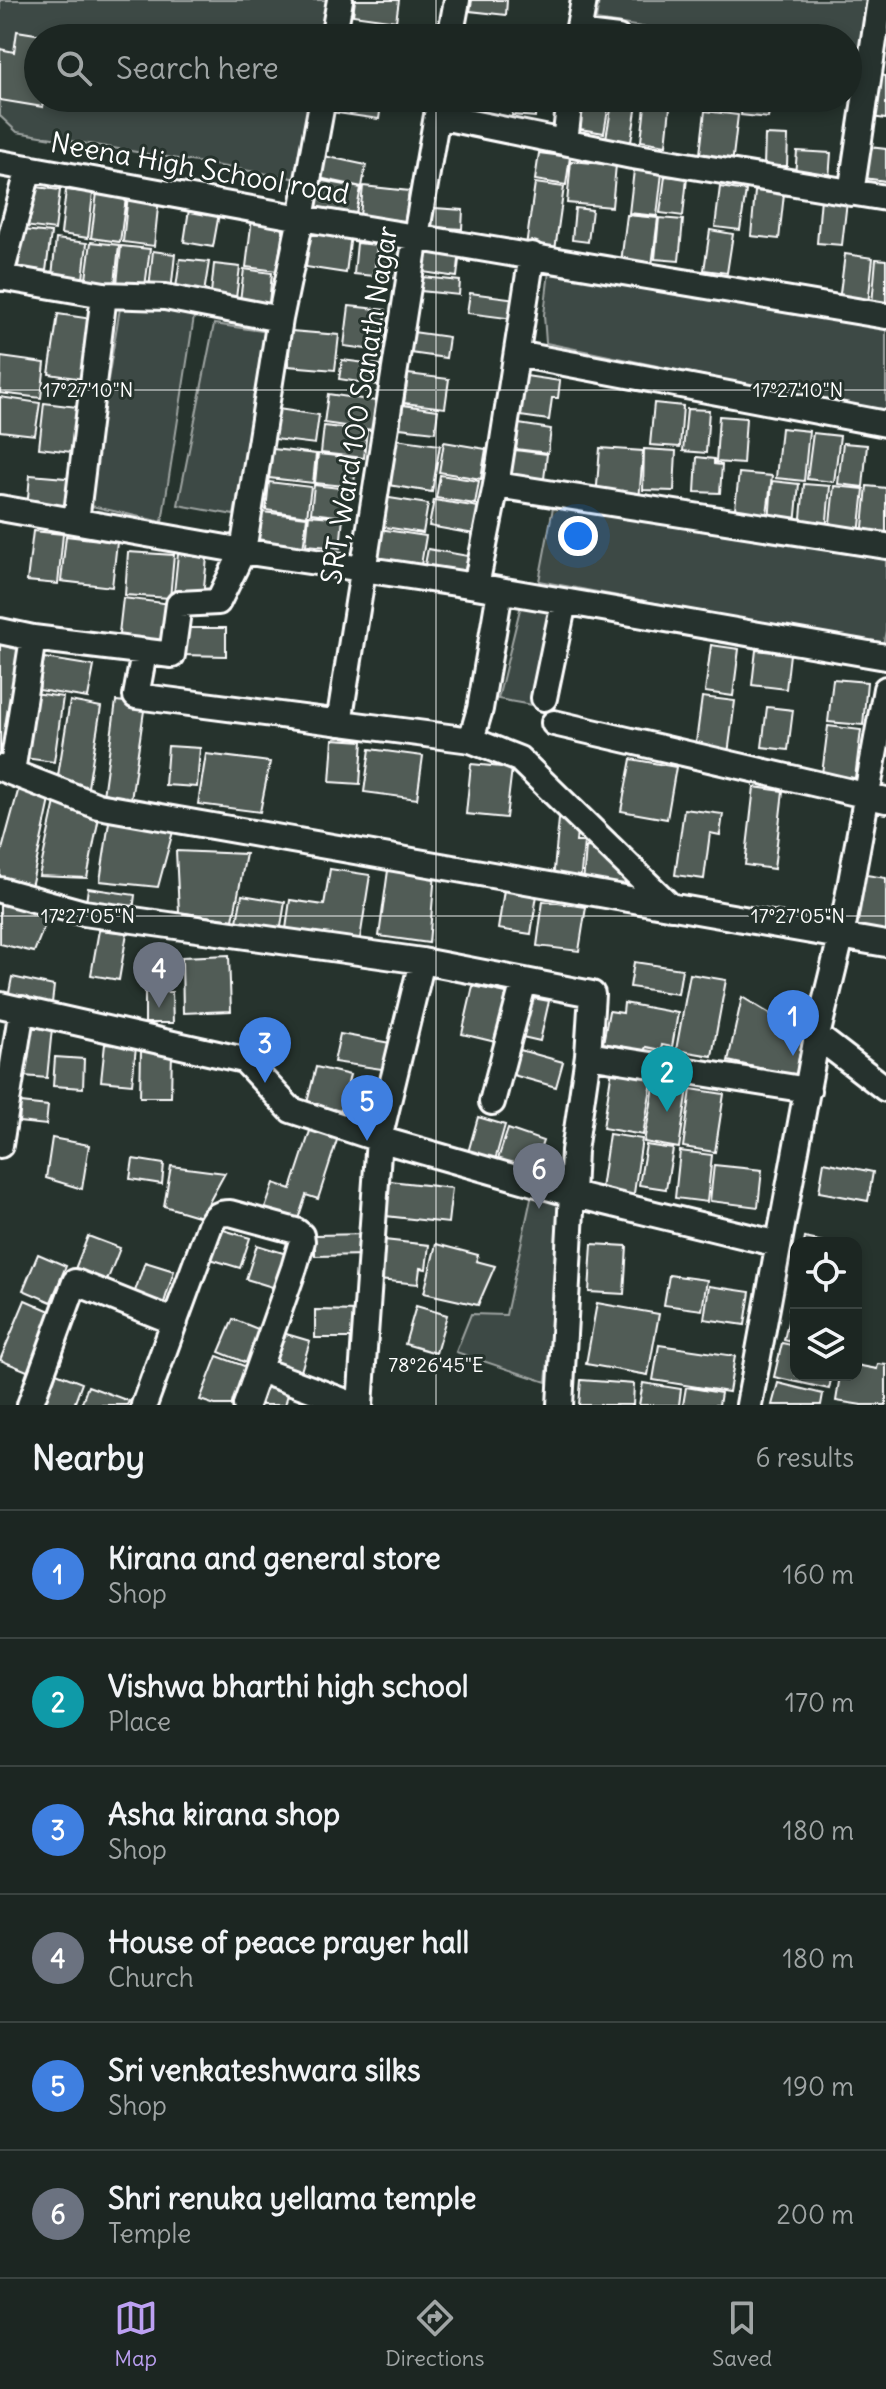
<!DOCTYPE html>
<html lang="en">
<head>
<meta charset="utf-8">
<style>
	:root { --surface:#1c2622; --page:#252e2a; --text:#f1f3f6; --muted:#a0a5a5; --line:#3a4340; --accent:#bca0f2 }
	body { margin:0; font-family:Delius,sans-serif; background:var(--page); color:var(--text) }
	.controls { position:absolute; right:24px; bottom:24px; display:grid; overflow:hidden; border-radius:16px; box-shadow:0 4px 12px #0003 }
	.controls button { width:72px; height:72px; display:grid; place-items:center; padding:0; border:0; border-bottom:2px solid var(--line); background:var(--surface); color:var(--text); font:40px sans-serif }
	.you { position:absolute; left:578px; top:536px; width:28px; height:28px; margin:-20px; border:6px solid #fff; border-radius:50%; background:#1a73e8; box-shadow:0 0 0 12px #1a73e833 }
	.badge { display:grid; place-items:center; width:52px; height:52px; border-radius:50%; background:var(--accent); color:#fff; font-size:26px; font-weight:700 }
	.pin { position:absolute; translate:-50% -66px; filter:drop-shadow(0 2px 4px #0008) }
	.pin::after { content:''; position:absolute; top:42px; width:28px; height:24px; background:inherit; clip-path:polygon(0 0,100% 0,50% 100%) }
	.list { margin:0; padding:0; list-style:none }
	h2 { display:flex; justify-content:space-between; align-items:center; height:104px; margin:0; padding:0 32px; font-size:34px }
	h2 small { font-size:26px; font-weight:400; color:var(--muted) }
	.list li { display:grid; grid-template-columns:52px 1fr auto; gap:24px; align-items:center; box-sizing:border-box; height:128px; padding:0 32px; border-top:2px solid var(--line) }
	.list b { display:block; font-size:30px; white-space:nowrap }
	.list p { margin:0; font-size:26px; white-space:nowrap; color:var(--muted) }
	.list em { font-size:26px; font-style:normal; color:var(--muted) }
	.icon { flex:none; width:44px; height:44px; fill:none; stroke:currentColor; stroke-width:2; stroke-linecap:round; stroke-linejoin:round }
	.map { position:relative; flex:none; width:886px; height:1405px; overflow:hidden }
	.search { position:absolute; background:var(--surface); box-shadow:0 4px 12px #0003; left:24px; right:24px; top:24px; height:88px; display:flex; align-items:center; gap:20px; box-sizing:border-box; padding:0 28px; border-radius:44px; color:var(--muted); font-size:30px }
	.sheet { height:872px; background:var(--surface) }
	nav { display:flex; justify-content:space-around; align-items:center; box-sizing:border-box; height:112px; border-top:2px solid var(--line); background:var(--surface); font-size:22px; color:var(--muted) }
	nav a { display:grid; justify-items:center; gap:4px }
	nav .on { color:var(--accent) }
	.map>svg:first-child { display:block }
</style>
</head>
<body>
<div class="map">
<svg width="886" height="1405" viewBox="0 0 886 1405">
	<rect width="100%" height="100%" fill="#26332d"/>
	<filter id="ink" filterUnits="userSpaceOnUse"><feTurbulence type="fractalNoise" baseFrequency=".0125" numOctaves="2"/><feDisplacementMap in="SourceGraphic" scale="16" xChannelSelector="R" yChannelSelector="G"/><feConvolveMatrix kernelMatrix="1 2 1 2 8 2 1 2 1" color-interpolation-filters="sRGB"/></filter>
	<g filter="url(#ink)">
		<path fill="#3e4944" stroke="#9ea4a2" stroke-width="2" d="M0,0h336l-7,38h-291v60h280l-14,82 -287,-48 -17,-16z
			M599,0h275l-10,62 -16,-3v-21h-135l-117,-18z
			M549,271l337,55v87l-340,-70 -2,-28z
			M122,296l74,8 -34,218 -75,-17z
			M214,324l55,8 -35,183 -56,-10z
			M555,497l331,60v74l-3,15 -344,-65z
			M521,605l37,6 -15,96 -45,-8z
			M533,1189l31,6 -18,187 -90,-30 15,-38 35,1z"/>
		<path fill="#515c57" stroke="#fff" stroke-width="2" d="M355,0h44l-3,21 -43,-6z
			M472,0h35l-1,15 -36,-4z
			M346,23l40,5 -1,10h-41z
			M464,28l46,7 -1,3h-46z
			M516,28l18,1 -1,9h-18z
			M535,28l23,1 -1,9h-22z
			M17,31l37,6 -16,1v60h6l-1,9 -43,-7v-51l14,3z
			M394,32l40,3 -1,3h-39z
			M875,74l11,2v43l-15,-2z
			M332,98h50l-3,21 -49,-7z
			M514,98h23l-2,19 -23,-2z
			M579,98h31l-6,35 -30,-5z
			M613,98h25l-7,44 -25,-4z
			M646,98h25l-5,47 -25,-4z
			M709,98h29l-2,9 -28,-3z
			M743,98h28l-3,20 -27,-3z
			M705,111l33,4 -6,50 -33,-3z
			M765,135l23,1 -1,30h-23z
			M860,146l26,3v32l-30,-4z
			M797,151l34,2 -2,26 -34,-3z
			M539,153l31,4 -4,28 -31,-5z
			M324,156l42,9 -4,22 -43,-9z
			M571,161l45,4 -4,42 -45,-4z
			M634,170l28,3 -5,43 -28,-3z
			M665,176l22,2 -4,38 -23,-3z
			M319,180l42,8 -6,31 -41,-8z
			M535,183l29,4 -9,63 -29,-4z
			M29,186l31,4 -5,40 -31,-4z
			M363,186l46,5 -4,30 -45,-5z
			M720,187l26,4 -6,39 -25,-3z
			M66,190l27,3 -5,45 -27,-4z
			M755,191l29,3 -5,45 -28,-3z
			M97,193l29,5 -6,44 -29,-4z
			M128,195l31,3 -5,48 -31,-4z
			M821,198l26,3 -5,44 -25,-2z
			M190,203l30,5 -7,39 -29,-5z
			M434,208l29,2 -1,19 -30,-2z
			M575,208l17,2 -4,32 -16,-2z
			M627,215l31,3 -6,48 -31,-4z
			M252,218l32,5 -7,48 -31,-4z
			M659,218l24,2 -4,41 -24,-2z
			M311,229l40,6 -5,38 -40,-6z
			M23,230l28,3 -5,38 -28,-4z
			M710,230l23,4 -6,39 -23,-3z
			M56,239l31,4 -5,45 -31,-3z
			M427,240l45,6 -2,16 -11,-2 -2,17 -34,-5z
			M91,242l28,3 -4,38 -29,-4z
			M379,242l23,3 -3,34 -23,-3z
			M357,243l20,2 -3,31 -20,-2z
			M121,246l29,3 -5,38 -28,-3z
			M153,251l22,3 -4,38 -22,-3z
			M845,254l28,4 -5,46 -29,-3z
			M180,259l29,3 -6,37 -28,-4z
			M876,259l10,1v46l-14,-2z
			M214,264l26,3 -5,39 -25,-3z
			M244,269l28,4 -4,40 -29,-4z
			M423,277l37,4 -1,14 -38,-4z
			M470,293l47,6 -3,20 -47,-6z
			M349,306l37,4 -5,41 -37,-5z
			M58,314l41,6 -9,60 -41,-6z
			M291,331l48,4 -4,35 -47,-4z
			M413,332l36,5 -3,21 -36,-5z
			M1,357l44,6 -4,35 -41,-5z
			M342,360l40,5 -3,20 -40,-6z
			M408,374l41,5 -4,29 -41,-5z
			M526,376l34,5 -2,17h-6l-3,22 -29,-4z
			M328,394l48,7 -4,29 -48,-7z
			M0,397l40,6 -5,32 -35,-4z
			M44,403l42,5 -7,45 -40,-5z
			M654,403l29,3 -3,41 -30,-2z
			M403,405l35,5 -3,22 -35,-4z
			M278,409l41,6 -4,29 -41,-5z
			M687,409l22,1 -3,43 -23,-2z
			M719,416l27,2 -3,46 -27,-2z
			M519,424l32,5 -3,24 -32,-4z
			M324,426l43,5 -3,27 -43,-5z
			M781,428l28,3 -5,50 -28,-3z
			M813,433l27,3 -6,46 -27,-3z
			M395,439l45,6 -8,47 -44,-7z
			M444,442l42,7 -5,30 -42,-7z
			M843,443l24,2 -4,42 -25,-3z
			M600,448l43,3 -4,50 -43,-3z
			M273,449l43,5 -3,29 -44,-5z
			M644,449l32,2 -2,40 -31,-1z
			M515,450l32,4 -3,25 -33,-4z
			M318,454l38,4 -2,29 -39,-4z
			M697,457l17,2v5l8,1 -2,28 -25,-1z
			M739,473l33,3 -6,45 -32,-4z
			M30,475l47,4 -3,35 -47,-5z
			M440,475l39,6 -4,23 -39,-6z
			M772,481l27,3 -4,41 -26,-2z
			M269,482l42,5 -4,29 -41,-6z
			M804,484l26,2 -4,45 -26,-2z
			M314,485l34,4 -4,28 -33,-4z
			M834,486l30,3 -5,46 -30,-3z
			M867,486l19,2v51l-24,-2z
			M383,497l45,7 -5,29 -45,-7z
			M434,500l45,7 -5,27 -45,-8z
			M262,512l45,5 -4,33 -45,-5z
			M309,515l34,3 -3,30 -34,-3z
			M379,529l47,7 -6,35 -46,-6z
			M33,531l30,3 -5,50 -31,-3z
			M66,536l51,6 -5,45 -51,-6z
			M428,549l40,7 -5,25 -40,-6z
			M128,552l46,3 -4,43 -45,-3z
			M178,554l29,4 -4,38 -29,-3z
			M123,598l49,6 -5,43 -49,-5z
			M181,628h45v28l-45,-1z
			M0,639l27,4 -18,115 -9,-2z
			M711,645l28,4 -6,47 -28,-4z
			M756,650l34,4 -4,35 -34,-4z
			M44,658l50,8 -6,32 -49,-8z
			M833,679l34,3 -4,43 -35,-3z
			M34,693l29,4 -9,65 -30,-4z
			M702,697l33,4 -7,53 -33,-4z
			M70,701l31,6 -14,86 -31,-5z
			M116,701l29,3 -14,96 -28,-4z
			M767,707l26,3 -5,40 -26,-3z
			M828,726l33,4 -6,48 -33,-4z
			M333,739l30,2 -3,43 -30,-2z
			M168,746l32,2 -3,39 -32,-2z
			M370,749l53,7 -6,43 -53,-7z
			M206,754l64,8 -10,50 -62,-8z
			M631,759l45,8 -9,52 -46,-8z
			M471,764l41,4 -6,50 -40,-4z
			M20,784l32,7 -21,96 -31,-6v-24z
			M754,787l29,4 -9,78 -29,-4z
			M56,797l44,15 -13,66 -48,-2z
			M111,809l64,15 -17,63 -58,-6z
			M684,809l39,5 -3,21 -10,-2 -6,46 -29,-4z
			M559,819l19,2 -2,21h8l-4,41 -27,-3z
			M586,847l22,2 -1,15 19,2 -2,22 -41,-4z
			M176,851l70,3 -13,66 -54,-8z
			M389,863l46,10 -6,70 -50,-7z
			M330,869l40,6 -10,64 -74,-10 4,-29 34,5z
			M860,874l26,4v58l-34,-5z
			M88,888l47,7 -3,23 -47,-8z
			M504,890l33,5 -6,39 -33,-5z
			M242,895l43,7 -6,37 -44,-7z
			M543,901l43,6 -7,44 -42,-5z
			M0,902l50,10 -16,40 -34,-8z
			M99,930l28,3 -8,47 -28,-5z
			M229,955l2,56 -48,2 -1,-56z
			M634,962l48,7 -4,25 -48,-7z
			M690,974l36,6 -14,76 -36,-6z
			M12,977l42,9 -2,17 -44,-5z
			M473,986l43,9 -12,49 -42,-10z
			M145,992h27l1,31h-28z
			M527,997l22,4 -9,40 -22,-5z
			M742,997l61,37 -7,42 -68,-15z
			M624,1003l54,10 -6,34 -10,-2 -1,5 -15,-3 -2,4 -41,-8 6,-32 14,2z
			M29,1026l23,2 -5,50 -23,-2z
			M340,1034l56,10 -8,26 -54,-8z
			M105,1044l31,3 -4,37 -31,-3z
			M513,1048l50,14 -7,25 -50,-14z
			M141,1050h31l-1,47h-31z
			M55,1057l29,2 -1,29 -30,-2z
			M316,1067l34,8 -9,36 -34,-8z
			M612,1069l41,7 -10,59 -40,-7z
			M656,1076l33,6 -10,66 -35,-6z
			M691,1089l33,5 -9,58 -32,-5z
			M21,1103l27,3 -2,19 -27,-3z
			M478,1117l27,8 -13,46 -27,-8z
			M312,1125l27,9 -21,65 -12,-4 -10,30 -33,-11 11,-31 17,6z
			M508,1129l35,12 -11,32 -35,-11z
			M609,1134l33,5 -9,61 -33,-4z
			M52,1138l37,7 -7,44 -36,-11z
			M646,1145l27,4 -7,40 -27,-4z
			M680,1151l32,4 -5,47 -32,-4z
			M133,1159l31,5 -2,20 -32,-5z
			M824,1162l49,10 -5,29 -49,-9z
			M714,1165l48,5 -4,37 -48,-6z
			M171,1166l54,7 -24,44 -37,-11z
			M390,1181l62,7 -4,35 -62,-7z
			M217,1228l33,10 -10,30 -33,-10z
			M367,1234v21l-52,1v-21z
			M88,1236l32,12 -13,33 -32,-12z
			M805,1238l23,5h-24z
			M384,1240l45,5 -3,24 -6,-1 -2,16 -39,-4z
			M436,1244l42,11 -2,6 19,5 -17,39 -54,-12z
			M592,1244l35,2 -3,48 -35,-2z
			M257,1245l36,11 -11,34 -36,-11z
			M38,1254l28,12 -15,36 -28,-12z
			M145,1262l29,9 -12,38 -30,-9z
			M669,1275l38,5 -5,30 -38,-5z
			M795,1281h1v30l-7,-1z
			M709,1286l41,6 -5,33 -41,-6z
			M25,1300l32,14 -25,59 -32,-13z
			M597,1303l62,11 -11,61 -62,-11z
			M416,1306l31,9 -11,38 -31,-9z
			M315,1310l44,1v27h-44z
			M790,1313l6,2v28l-12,-3z
			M233,1319l30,12 -14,33 -30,-12z
			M276,1331l34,10 -11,37 -35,-10z
			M782,1343l14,3v29h36l-3,14 -55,-12z
			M659,1345l76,11 -6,36 -76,-12z
			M217,1356l33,12 -14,37h-21l-15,-5z
			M878,1364l8,1v40h-24l-26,-4 4,-26h16v-10l21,4z
			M51,1371l31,12 -8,22h-33z
			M581,1380l53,4 -1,21h-54z
			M643,1383l38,6 -2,16h-40z
			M778,1383l45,11 -2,11h-49z
			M256,1384l32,10 -3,11h-35z
			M88,1386l41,15 -2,4h-46z
			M686,1387l35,6 -2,12h-36z"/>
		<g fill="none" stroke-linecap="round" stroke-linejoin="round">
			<g stroke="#fff" stroke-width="30">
				<path id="minor" d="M577,33l41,5
					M333,38l7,-38
					M450,38l7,-38
					M577,38l7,-38
					M323,98l-22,120 -21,101 -37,232 233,35 410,71
					M437,116l195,40 254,42
					M565,142l5,-44
					M0,163l301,55 585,98
					M851,193l29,-193
					M0,277l104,18 61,2 115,22
					M0,278l29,-110
					M517,354l369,70
					M496,485l390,61
					M0,508l243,43 -25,51 -39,2 -7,51 -139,-17 -33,-7
					M76,521l28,-226
					M476,586l20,-101 36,-230
					M144,653l-8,43 335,44 48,19 152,148
					M544,698l20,-96
					M339,723l77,-487 24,-138
					M554,723l332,77
					M471,740l9,-31 20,-118
					M0,768l98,38 788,138
					M12,772l21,-134
					M0,890l84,23 338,48 170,33 -4,61 -14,96 -2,43 206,50
					M0,1005l244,55 47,50 88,29 193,55 -12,211
					M817,1036l69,53
					M588,1055l220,35
					M492,1102l32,-121
					M0,1145l22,-136
					M260,1370l94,35
					M30,1405l45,-123 100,40
					M144,1405l66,-180c5,-10 9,-12 20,-12l66,18 5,4 1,6 -8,27 -48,137
					M360,1405l19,-266 43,-178
					M749,1405l68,-369 24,-99 45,-248"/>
			</g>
			<use href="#minor" stroke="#26332d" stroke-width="24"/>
		</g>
	</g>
	<path fill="none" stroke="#fff" stroke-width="2" stroke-opacity="0.45" d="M436,0v38M436,98v1307M0,390h886M0,916h886"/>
	<g text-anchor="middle" stroke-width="6" stroke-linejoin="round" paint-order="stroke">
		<g font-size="28" fill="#fff" stroke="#26332d">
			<text transform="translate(200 168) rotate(10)" y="10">Neena High School road</text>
			<text transform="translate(359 405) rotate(-81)" y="10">SRT, Ward 100 Sanath Nagar</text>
		</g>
	</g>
	<g font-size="20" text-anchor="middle" fill="#fff" stroke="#26332d" stroke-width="6" stroke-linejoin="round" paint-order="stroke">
		<text x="88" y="397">17°27'10"N</text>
		<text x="798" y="397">17°27'10"N</text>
		<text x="88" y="923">17°27'05"N</text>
		<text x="798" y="923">17°27'05"N</text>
		<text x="436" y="1372">78°26'45"E</text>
	</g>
</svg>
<div class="controls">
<button><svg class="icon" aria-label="locate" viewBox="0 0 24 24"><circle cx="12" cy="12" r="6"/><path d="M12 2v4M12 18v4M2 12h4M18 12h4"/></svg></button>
<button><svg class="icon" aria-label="layers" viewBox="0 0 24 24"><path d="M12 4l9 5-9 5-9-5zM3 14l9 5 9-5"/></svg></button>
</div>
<div class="you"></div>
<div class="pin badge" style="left:793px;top:1056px;background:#3f7fe0">1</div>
<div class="pin badge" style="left:667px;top:1112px;background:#0f9aa8">2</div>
<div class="pin badge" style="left:265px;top:1083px;background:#3f7fe0">3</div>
<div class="pin badge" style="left:159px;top:1008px;background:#6b7280">4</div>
<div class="pin badge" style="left:367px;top:1141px;background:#3f7fe0">5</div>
<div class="pin badge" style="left:539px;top:1209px;background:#6b7280">6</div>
<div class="search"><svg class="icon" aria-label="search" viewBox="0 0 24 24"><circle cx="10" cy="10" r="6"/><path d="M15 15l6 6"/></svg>Search here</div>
</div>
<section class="sheet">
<h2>Nearby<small>6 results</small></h2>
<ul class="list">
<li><span class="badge" style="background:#3f7fe0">1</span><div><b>Kirana and general store</b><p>Shop</p></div><em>160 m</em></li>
<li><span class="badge" style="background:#0f9aa8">2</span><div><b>Vishwa bharthi high school</b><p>Place</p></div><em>170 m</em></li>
<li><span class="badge" style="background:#3f7fe0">3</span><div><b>Asha kirana shop</b><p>Shop</p></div><em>180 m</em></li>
<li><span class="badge" style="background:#6b7280">4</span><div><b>House of peace prayer hall</b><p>Church</p></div><em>180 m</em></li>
<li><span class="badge" style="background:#3f7fe0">5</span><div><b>Sri venkateshwara silks</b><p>Shop</p></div><em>190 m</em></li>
<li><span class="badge" style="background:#6b7280">6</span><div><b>Shri renuka yellama temple</b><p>Temple</p></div><em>200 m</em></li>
</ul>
</section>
<nav>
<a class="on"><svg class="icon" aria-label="map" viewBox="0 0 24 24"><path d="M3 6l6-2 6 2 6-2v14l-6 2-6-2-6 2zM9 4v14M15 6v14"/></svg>Map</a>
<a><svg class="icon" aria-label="directions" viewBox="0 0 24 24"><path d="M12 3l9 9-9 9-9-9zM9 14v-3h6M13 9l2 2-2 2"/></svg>Directions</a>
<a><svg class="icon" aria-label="saved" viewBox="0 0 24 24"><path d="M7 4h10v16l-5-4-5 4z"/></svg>Saved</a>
</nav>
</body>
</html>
